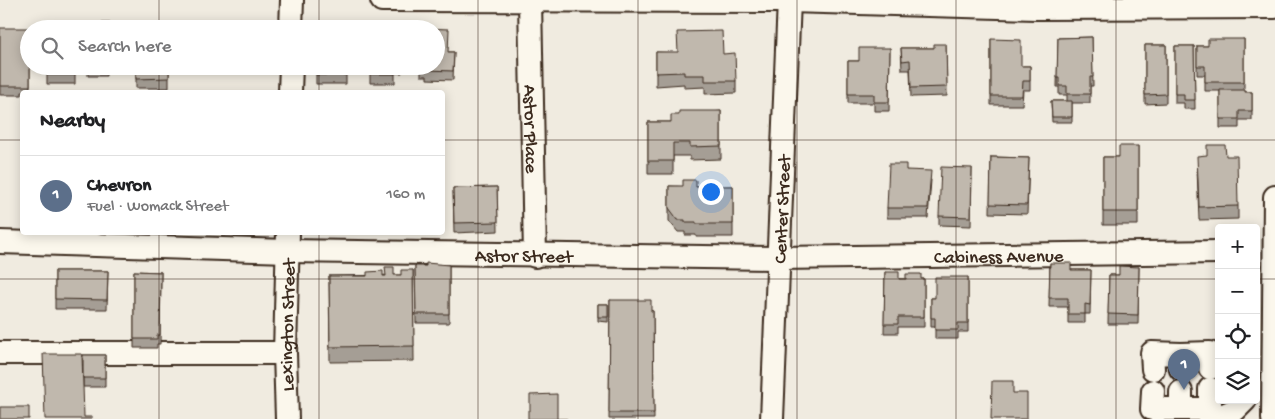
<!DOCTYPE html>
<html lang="en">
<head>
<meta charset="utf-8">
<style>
	:root { --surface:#fff; --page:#f2f2f2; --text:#202124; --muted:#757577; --line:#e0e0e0; --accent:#1f6fb2 }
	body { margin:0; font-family:"Gochi Hand",sans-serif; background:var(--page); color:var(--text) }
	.controls { position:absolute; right:15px; bottom:15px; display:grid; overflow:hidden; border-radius:5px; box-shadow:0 2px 12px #0003 }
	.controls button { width:45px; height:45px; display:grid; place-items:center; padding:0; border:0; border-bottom:1px solid var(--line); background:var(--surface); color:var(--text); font:25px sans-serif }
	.you { position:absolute; left:710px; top:191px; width:18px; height:18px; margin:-12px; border:4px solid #fff; border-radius:50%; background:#1a73e8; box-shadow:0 0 0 8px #1a73e833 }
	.badge { display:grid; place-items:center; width:32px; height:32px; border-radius:50%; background:var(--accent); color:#fff; font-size:16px; font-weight:700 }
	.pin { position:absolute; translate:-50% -41px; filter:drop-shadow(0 1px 2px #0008) }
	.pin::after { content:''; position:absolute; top:26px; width:18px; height:15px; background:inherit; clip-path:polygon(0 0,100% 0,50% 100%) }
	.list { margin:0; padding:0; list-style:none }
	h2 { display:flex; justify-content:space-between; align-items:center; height:65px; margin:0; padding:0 20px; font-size:21px }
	h2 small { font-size:16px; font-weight:400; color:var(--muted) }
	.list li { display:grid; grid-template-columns:32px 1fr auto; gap:15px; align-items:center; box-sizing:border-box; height:80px; padding:0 20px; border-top:1px solid var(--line) }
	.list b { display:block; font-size:19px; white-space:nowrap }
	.list p { margin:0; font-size:16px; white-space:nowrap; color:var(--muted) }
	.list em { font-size:16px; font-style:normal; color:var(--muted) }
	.icon { flex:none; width:28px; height:28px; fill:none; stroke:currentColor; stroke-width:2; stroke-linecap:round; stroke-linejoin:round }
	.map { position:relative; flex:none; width:1275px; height:419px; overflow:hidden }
	.search { position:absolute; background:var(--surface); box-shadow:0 2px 12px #0003; left:20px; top:20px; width:425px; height:55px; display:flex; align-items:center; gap:12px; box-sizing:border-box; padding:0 18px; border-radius:28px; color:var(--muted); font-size:19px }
	.panel { position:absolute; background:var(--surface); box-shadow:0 2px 12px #0003; left:20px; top:90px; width:425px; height:145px; border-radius:5px }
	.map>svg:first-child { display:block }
</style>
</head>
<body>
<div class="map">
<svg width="1275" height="419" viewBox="0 0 1275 419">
	<rect width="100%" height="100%" fill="#f0ebe0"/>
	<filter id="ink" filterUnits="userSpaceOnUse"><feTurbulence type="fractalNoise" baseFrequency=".02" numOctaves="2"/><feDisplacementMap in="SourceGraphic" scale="10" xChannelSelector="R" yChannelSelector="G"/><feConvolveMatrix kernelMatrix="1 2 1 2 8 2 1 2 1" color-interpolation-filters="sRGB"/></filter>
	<g filter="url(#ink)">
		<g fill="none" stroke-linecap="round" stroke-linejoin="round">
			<g stroke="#3b2a1e" stroke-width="26">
				<g id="minor">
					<path d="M382,0l407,1 247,7 239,-1"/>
					<path id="s1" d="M530,1l5,255"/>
					<path d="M291,29l1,-29"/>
					<path d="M290,92l1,-26"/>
					<path id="s2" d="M0,242l288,9 490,7 441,-6"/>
					<path d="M0,353h285"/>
					<path d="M1153,369l-1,-16 29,1"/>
					<path d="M1181,369v-15l29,-1v15"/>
					<path d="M1153,391l-1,18h29"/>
					<path d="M1181,392v17h29v-20"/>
					<path id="s3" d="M287,419l-2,-66 3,-121"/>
					<path id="s4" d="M772,419l17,-419"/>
					<path d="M1214,419l21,-9 10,-10"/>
					<path d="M1273,419l2,-222"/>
				</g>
			</g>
			<use href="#minor" stroke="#fbf7ec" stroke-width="22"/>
		</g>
		<path fill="#a59e95" stroke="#3b2a1e" d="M0,28l30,38v26h-8v3h-22z
			M1092,37l1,49h-3v17h-18v19h-20l-1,-21h16v-6h-8v-8h-2l1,-49z
			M991,39l30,27h9v24h-7l-1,15h-31z
			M1244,39v51l1,2h7v28h-13v8h-19v-37h-15v-16h-8v-29h11z
			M946,44l1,52 -36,1 -1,-27h-8l-1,-22h33z
			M1145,45h21v58l-21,1z
			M1175,46h19l1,63h-11v-6h-9z
			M890,48l-1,63h-15v-8h-26v-42h11z
			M449,52h5l-1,28 -26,-1v-3h-6v-10z
			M656,52l67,2 13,27v12l-31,1v-7l-21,1v-4l-28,2z
			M47,66h28v18h-28z
			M88,66h28v2h-10v8h-18z
			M136,66h33v22h-33z
			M316,66h42v2h-12v16h-30z
			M370,66h32v7h-7v10h-25z
			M721,111v48l-31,1v-4h-17v18h-25v-52h23l8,-7z
			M1138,146v79h-35v-68h16z
			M991,157l38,1 -2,56 -37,-1z
			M972,168l-1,58 -32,-1v-9z
			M1197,168l41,38v13l-39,1z
			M906,170l25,10 -3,38h-41v-10z
			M669,186l27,1 37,-1v51h-37v-2h-11v-3h-7l-9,-11z
			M497,187l1,44 -44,2 -1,-45z
			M1050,263l21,7h20l-1,44h-5v9h-17v-16h-19z
			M449,265v58h-33l-1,-57z
			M1139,267l-1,57h-30l1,-49h10z
			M413,270l1,91 -84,1 -1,-86 72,-1z
			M55,271h53l-1,38h-52z
			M134,271l27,1 -1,72h-3v4h-23z
			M885,272l14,7h25v48h-26v6h-14z
			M968,277v55h-10v7h-23v-12h-4v-29h4z
			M610,300l43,11 1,108h-45z
			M598,304h10v18l-10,-1z
			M83,355h22v32h-22z"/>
		<path fill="#c0b8ad" stroke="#3b2a1e" d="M88,23h29v6h-29z
			M47,24h28v5h-28z
			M333,25h25v4h-41v-2l16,1z
			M0,28h30l-1,1v37h1v20h-30z
			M422,28l27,1 -1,23h6l-1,19 -26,-1v-3h-6v-1h15v-37h-14z
			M722,31l1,23 12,-1 1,28h-31v-6h-21v-3l-28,1v-21h22l-1,-20z
			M1092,37l1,40h-3v17h-23v-8h-8v-8h-2l1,-40z
			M991,39l30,1v26h9v15h-7l-1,15h-31z
			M1208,39h36v43h-39v-16h-8v-20h11z
			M934,44h12l1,43 -36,1 -1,-28 -8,1 -1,-13h33z
			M1145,45h21v49l-21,1z
			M1175,46h19l1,54h-11v-6h-9z
			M859,48h31l-1,54h-15v-8h-26v-33h11z
			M47,66h28v9h-28z
			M88,66h18v1h-18z
			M136,66h33v12l-33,1z
			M316,66h30v9h-30z
			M370,66h25v8h-25z
			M1220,90h25v2h7v19h-13v8h-19z
			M1051,101h21v16h-20z
			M679,111h42v35l-31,1v-4h-17v18h-25v-39h23v-7h8z
			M1207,145h18l1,11h11l1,50 -39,1 -2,-51 10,-1z
			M1119,146h19v66h-35v-55h16z
			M991,157l38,1 -2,47 -37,-1z
			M889,164h17v6l25,1 -3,37h-41z
			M941,167l31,1 -1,49 -32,-1z
			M683,180h13v7h7v-6h11v5h19v38h-37v-2h-11v-2h-7l-9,-12v-22h14z
			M497,187l1,35 -44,1 -1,-35z
			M426,263l23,2v49h-33l-1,-48h11z
			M1050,263h21v7h20l-1,35 -5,-1v10h-17v-16h-19z
			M1119,266l20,1 -1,48 -30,-1 1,-39h10z
			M385,267h9v8h7v-5h12l1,76 -84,1 -1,-71h38v-4l16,-1v5h3z
			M55,271h53l-1,29 -52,-1z
			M134,271l27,1 -1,63h-3v4h-23z
			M885,272h14v7h7v-5h15v5h3v38h-26v7h-14z
			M935,277h33v46h-10v7h-23v-12h-4v-20h4z
			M610,300h41v11h2l1,102h-45z
			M598,304h10v13h-10z
			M43,354h39l2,63h8v2h-47z
			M83,355h22v23h-22z
			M992,381h21v12h14v26h-36z
			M557,394v25h10h-39v-8h2v-16z
			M0,407h29v12h-29z"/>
	</g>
	<path fill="none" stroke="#3b2a1e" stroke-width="1" stroke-opacity="0.55" d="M159,0v29M319,0v29M478,0v419M638,0v419M797,0v419M956,0v419M1116,0v419M159,66v26M319,66v26M0,140h22M442,140h833M159,232v187M319,232v187M0,279h1219M1256,279h19"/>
	<g text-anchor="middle" stroke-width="5" stroke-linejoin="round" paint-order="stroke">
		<g font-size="19" fill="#3b2a1e" stroke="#fbf7ec">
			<text dy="7" stroke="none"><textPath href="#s1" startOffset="128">Astor Place</textPath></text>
			<text dy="7" stroke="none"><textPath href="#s4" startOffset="210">Center Street</textPath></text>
			<text dy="7" stroke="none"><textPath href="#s2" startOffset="524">Astor Street</textPath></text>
			<text dy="7" stroke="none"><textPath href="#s2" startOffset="999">Cabiness Avenue</textPath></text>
			<text dy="7" stroke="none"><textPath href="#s3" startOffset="94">Lexington Street</textPath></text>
		</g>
	</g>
</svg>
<div class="controls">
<button>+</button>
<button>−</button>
<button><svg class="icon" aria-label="locate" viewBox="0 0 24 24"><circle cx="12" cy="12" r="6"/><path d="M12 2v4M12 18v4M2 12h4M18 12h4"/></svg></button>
<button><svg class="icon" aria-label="layers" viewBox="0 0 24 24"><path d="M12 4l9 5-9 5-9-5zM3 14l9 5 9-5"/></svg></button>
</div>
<div class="you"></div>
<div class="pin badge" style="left:1184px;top:390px;background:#5c6f8a">1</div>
<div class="search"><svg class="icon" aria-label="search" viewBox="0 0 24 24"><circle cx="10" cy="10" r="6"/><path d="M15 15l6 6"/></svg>Search here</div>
<section class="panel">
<h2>Nearby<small></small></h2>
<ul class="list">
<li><span class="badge" style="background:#5c6f8a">1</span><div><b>Chevron</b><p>Fuel · Womack Street</p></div><em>160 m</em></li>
</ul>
</section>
</div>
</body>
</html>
